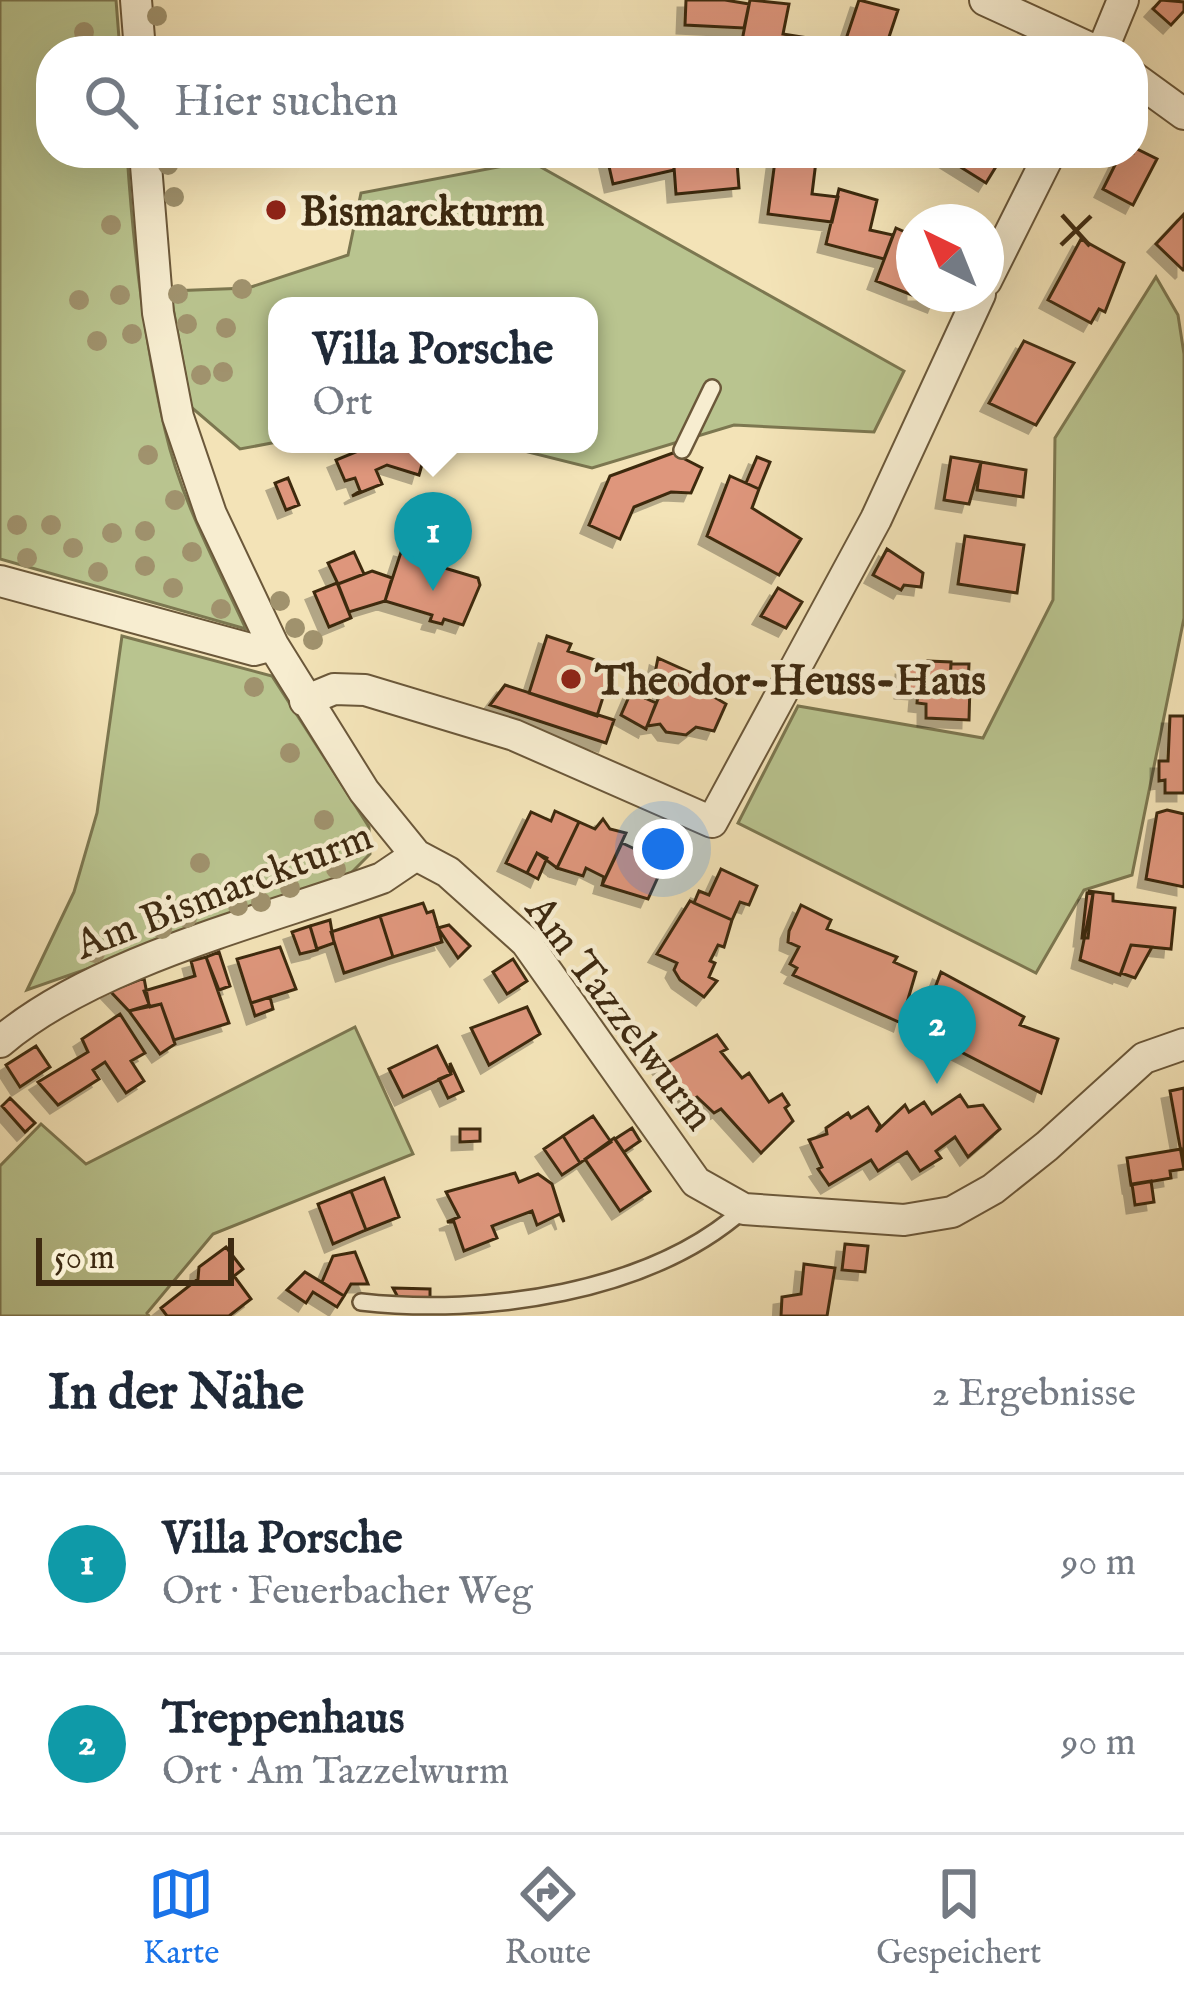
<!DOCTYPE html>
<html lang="de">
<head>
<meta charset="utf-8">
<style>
	:root { --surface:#fff; --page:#f6f6f7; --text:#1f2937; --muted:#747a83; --line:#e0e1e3; --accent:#1a73e8 }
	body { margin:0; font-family:"IM FELL English",serif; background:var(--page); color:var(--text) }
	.compass { position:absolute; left:896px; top:204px; width:108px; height:108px; border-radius:50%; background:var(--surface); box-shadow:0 12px 48px #0002; rotate:317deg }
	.scale { position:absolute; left:36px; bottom:30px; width:198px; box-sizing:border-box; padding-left:12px; border:6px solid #3e2a11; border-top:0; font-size:33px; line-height:42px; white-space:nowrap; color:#3e2a11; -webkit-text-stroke:9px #f7edd0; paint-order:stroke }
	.you { position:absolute; left:663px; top:849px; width:42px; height:42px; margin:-30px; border:9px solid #fff; border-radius:50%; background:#1a73e8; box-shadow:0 0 0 18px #1a73e833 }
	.badge { display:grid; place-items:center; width:78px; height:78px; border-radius:50%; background:var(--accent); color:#fff; font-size:39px; font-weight:700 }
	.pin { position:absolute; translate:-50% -99px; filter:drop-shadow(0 3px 6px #0008) }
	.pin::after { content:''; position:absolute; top:63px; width:42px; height:36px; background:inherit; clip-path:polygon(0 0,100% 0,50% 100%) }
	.popup { position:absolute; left:268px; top:297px; width:330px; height:156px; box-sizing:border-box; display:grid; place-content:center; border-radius:24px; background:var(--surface); filter:drop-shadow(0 3px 9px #0005); font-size:39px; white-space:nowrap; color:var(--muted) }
	.popup b { font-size:45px; color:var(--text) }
	.popup::after { content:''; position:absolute; left:50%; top:100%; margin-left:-24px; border:24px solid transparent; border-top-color:var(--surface) }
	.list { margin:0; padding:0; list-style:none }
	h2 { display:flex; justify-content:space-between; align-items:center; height:156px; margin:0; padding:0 48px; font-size:51px }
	h2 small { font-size:39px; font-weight:400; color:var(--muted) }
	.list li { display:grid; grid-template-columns:78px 1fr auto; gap:36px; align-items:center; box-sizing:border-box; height:180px; padding:0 48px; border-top:3px solid var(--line) }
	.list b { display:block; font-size:45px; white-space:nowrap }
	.list p { margin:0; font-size:39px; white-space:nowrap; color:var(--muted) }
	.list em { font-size:39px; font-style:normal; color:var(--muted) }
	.icon { flex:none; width:66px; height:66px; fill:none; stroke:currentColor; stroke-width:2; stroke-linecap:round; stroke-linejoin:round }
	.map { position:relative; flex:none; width:1184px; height:1316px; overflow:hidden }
	.search { position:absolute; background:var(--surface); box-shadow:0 12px 48px #0002; left:36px; right:36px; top:36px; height:132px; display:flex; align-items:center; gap:30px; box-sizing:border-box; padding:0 42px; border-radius:48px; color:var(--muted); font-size:45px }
	.sheet { height:516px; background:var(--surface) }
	nav { display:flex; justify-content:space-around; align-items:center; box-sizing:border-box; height:168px; border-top:3px solid var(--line); background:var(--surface); font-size:33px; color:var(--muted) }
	nav a { display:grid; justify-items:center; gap:6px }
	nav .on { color:var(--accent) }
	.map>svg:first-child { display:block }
</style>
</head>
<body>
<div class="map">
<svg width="1184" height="1316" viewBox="0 0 1184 1316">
	<defs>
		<filter id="shadow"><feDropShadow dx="-8" dy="8" stdDeviation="0" flood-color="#0004"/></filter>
	</defs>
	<rect width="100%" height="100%" fill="#f3e3b7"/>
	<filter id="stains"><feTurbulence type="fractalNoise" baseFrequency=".00167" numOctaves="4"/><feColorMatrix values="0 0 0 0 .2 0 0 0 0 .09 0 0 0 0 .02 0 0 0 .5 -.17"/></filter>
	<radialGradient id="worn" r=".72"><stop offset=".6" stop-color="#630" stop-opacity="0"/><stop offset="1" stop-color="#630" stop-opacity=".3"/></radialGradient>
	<path fill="#b9c48f" stroke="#7c7750" stroke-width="3" d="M0,0h116l4,51h-69v102h76c6,92 17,187 38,277 16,70 51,134 81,199l-246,-70z
		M530,161l374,210 -30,61 -140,-7 -142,43 -96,-24h93v-138h-312v136l-37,7 -49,-42 -21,-116 78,-3 100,-33 13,-62z
		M1156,277l22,38 6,39v264l-52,257 -48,15 -48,83 -298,-150 60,-117 185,32 70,-138 2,-162z
		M122,636l150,40 97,151 1,27 -21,21 -22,10 -300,105 47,-98 23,-79z
		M355,1027l58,127 -200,80 -66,79 2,3h-149v-150l41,-42 45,40z"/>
	<path fill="#de967c" stroke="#3e2a11" stroke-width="3" filter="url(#shadow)" d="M725,0l24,4 -5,24 -59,-3 1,-25z
		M750,0l39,4 -6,30 25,4 -3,13h-65z
		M859,0l39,10 -13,39 4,2h-47z
		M1161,0l23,2v9l-13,14 -18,-16z
		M1133,147l24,12 -24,46 -30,-16 18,-36h12z
		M606,153h67l1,17 -61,14z
		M673,153h39l1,12 24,-3 2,26 -63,6z
		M776,153h41l-5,41 26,3 -6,25 -64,-8z
		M938,153h48l14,7 -14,23z
		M839,189l38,11 -7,30 23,5 -9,24 -58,-15z
		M1184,214v55l-1,1 -27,-26z
		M896,228l18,8v58h25l-4,10 -59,-23z
		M1081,239l43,24 -19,49 -6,-3 -8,14 -43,-23z
		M1024,341l50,22 -38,62 -47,-22z
		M375,444l52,3 -8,28 -32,-10 -11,5 6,14 -30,12 8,-5 -5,-13 -10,3 -9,-21z
		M673,453l29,15 -11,25 -20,-1 -37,15 -14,32 -31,-14 21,-49z
		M757,457l13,5 -11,27 -13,-6z
		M951,457l30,5 -12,42 -25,-4z
		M981,462l45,8 -3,27 -46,-7z
		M730,476l29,13 -7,19 49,31 -22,36 -72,-39z
		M288,478l11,27 -13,5 -11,-27z
		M965,536l59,9 -7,48 -59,-9z
		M402,549l21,6 -2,6 57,17 2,7 -17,40 -19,-6 -2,5 -12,-3 2,-6 -47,-14z
		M887,549l36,24 -2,14 -17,-2 -3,5 -28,-15z
		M354,552l10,22 -26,10 -10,-21z
		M372,571l20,7 -7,23 -36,11 -11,-28z
		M337,583l14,35 -22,9 -15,-35z
		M778,588l24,14 -16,26 -25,-12z
		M547,636l24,8 -3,7 45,15 -16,50 -68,-23z
		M658,658l51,23v13l17,10 -12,27 -18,-4 -10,8 -20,-3 -6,-8 -13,2 18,-44 -11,-4z
		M928,661l23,1 -1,22h20l-1,36 -43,-2v-14l-9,-1 1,-12 -15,-1 1,-23 24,1z
		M951,664h18l-1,20h-18z
		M505,685l109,35 -8,23 -116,-38z
		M631,692l25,11 -10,26 -25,-14z
		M1170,716h14v77h-19v-13l-6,1v-20h9z
		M1167,810l17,4v73l-38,-8 11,-66z
		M555,811l24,11 -22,46 -20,-15 -10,20 -21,-10 25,-51 20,9z
		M603,819l7,10 16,4 -24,52 2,-8 -18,-9 -3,8 -26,-8 22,-46 16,7z
		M645,840l13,11 2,-6 14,6 -9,18 -12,-6 -4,10 9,4 -10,22 -46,-14 20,-42 15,7z
		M537,853l10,5 -9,21 -11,-6z
		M721,869l36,17 -8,19 -9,-3 -8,18 -38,-17 5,-12 10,4z
		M1088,891l25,3v7l62,7 -4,41 -40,-4 -11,30 -40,-15 13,-66z
		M1087,893l6,1 -5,44h-6z
		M690,901l42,19 -8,27 -6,-2 -8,16 5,2 -6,14 8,4 -13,16 -24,-17 -6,-10 3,-7 -20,-9z
		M423,903l4,10 6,-2 9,31 -49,15 -13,-41z
		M801,905l30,15 -4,9 70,28 -3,5 22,10 -15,51 -108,-48 4,-7 -7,-4 9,-17 -11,-5 1,-11z
		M380,916l13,41 -49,16 -13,-41z
		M330,920l4,23 -17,6 -7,-23z
		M449,925l21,21 -12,12 -20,-30z
		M310,926l7,24 -17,4 -8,-22z
		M1131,945l21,2 -17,31 -14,-5z
		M280,947l16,42 -45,14 -14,-44z
		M219,952l11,34 -11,4 -13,-33z
		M206,957l23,66 -55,17 -13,-36 -11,3 -6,-16 51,-15 -4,-15z
		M513,959l14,22 -20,13 -14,-22z
		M941,972l83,45 -4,8 38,14 -17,54 -113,-58 10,-20 -11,-6z
		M144,978l5,27 -20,6 -19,-20z
		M270,997l3,12 -18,7 -4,-13z
		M161,1004l14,40 -15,10 -31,-43z
		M527,1007l13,27 -51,31 -18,-37z
		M120,1014l25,39 -14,8 13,20 -18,12 -21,-31 -12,8 6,9 -41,26 -20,-23 50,-30 -6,-13z
		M717,1035l10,14 -6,3 21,26 7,-5 20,29 13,-8 7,11 -4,3 8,13 -32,32 -40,-44 -7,4 -17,-16 -10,6 -12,-25 -4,2 -10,-14z
		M36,1046l14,21 -30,20 -14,-22z
		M437,1046l14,28 -48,23 -14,-28z
		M450,1063l13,28 -15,7 -9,-19 12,-5z
		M1184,1088v81l-14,-78z
		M960,1095l8,12 15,-2 17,24 -32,28 -13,-20 -19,14 5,7 -21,13 -13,-19 -29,19 -7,-11 -42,25 -11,-16 4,-2 -13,-27 18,-6 -1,-6 22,-15 3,5 17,-11 12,18 -4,7 29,-27 4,7 15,-10 8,12z
		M10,1098l25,25 -10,9 -23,-26z
		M593,1116l18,26 -31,21 -17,-27z
		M632,1128l8,13 -16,11 -9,-13z
		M460,1129h20v12l-20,1z
		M563,1136l17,27 -18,12 -18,-26z
		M614,1138l36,53 -30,20 -35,-52z
		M1181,1149l3,20 -14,2 1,7 -40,7 -4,-27z
		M515,1173l4,9 19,-8 14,10 12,38 -4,-8 -23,11 -5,-14 -40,15 5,12 -33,13 -10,-29h-7l12,-5 -13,-25z
		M384,1178l15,39 -33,13 -15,-39z
		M1151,1181l3,21 -19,3 -3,-21z
		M351,1191l15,39 -33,14 -15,-40z
		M845,1244l23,2 -3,26 -23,-2z
		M226,1247l17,22 -9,7 17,23 -22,17h-62l-6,-8 37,-29 1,-12z
		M355,1252l13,32h-17l-7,12 -22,-14 11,-26z
		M804,1264l31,4 -8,48h-46l1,-19 19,-3z
		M305,1272l39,24 -7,11 -24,-15 -7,11 -19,-13z
		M393,1288l37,1v15l-29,-1z"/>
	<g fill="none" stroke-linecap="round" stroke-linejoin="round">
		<g stroke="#6b583a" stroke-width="20">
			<path id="lane" d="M682,450l30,-62
				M361,1302c124,14 289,-9 383,-93"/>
		</g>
		<g stroke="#6b583a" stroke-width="34">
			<path id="street" d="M136,0l4,51
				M985,0l111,51
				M1102,51l21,-51
				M1133,77l51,37
				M145,153l13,160 20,104 33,97 62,131 91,146 52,64 32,17 78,70 170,240 48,27 160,11 48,-8 41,-23 54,-43 97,-88 40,-14
				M986,281l64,-128
				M0,581l254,69 19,-5
				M305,701l29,-12 31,1 149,45 198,87 164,-303 104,-225
				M0,1042c95,-81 264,-121 382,-164l34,-23"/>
		</g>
		<use href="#lane" stroke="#f7edd0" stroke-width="15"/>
		<use href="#street" stroke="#f7edd0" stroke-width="30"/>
	</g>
	<g fill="#a0926d">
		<circle cx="157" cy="16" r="10"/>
		<circle cx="84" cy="32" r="10"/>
		<circle cx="168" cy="165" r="10"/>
		<circle cx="174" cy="197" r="10"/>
		<circle cx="111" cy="225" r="10"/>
		<circle cx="242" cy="289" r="10"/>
		<circle cx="178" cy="294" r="10"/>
		<circle cx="120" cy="295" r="10"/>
		<circle cx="79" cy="300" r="10"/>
		<circle cx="187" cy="324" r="10"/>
		<circle cx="226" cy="328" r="10"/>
		<circle cx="132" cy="334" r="10"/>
		<circle cx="97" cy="341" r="10"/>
		<circle cx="223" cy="372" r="10"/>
		<circle cx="201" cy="375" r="10"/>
		<circle cx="148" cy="455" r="10"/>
		<circle cx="175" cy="500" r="10"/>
		<circle cx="17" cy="525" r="10"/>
		<circle cx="51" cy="525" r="10"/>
		<circle cx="145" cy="531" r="10"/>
		<circle cx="112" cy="533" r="10"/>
		<circle cx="73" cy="548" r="10"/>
		<circle cx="192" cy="552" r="10"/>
		<circle cx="27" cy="558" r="10"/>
		<circle cx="145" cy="566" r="10"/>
		<circle cx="98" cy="572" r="10"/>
		<circle cx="173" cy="588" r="10"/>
		<circle cx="280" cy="601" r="10"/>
		<circle cx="221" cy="609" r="10"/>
		<circle cx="295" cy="628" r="10"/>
		<circle cx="313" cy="640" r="10"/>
		<circle cx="254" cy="687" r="10"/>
		<circle cx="290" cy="753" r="10"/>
		<circle cx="324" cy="820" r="10"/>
		<circle cx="200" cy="863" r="10"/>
		<circle cx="336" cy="869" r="10"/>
		<circle cx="290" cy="888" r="10"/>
		<circle cx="261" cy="902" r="10"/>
		<circle cx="238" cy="906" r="10"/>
		<circle cx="187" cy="918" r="10"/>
		<circle cx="162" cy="929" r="10"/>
		<circle cx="95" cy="953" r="10"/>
	</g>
	<path fill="none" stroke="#3e2a11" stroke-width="4.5" d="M1062,215l28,31M1061,245l30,-29"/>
	<g fill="#8f2418" stroke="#f7edd0" stroke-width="4.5">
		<circle cx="276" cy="210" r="12"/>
		<circle cx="571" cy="679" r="12"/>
	</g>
	<g text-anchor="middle" stroke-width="9" stroke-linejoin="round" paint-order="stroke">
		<g font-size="42" font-weight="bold" fill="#3e2a11" stroke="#f7edd0" text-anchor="start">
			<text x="300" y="225">Bismarckturm</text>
			<text x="595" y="694">Theodor-Heuss-Haus</text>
		</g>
		<g font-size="42" fill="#3e2a11" stroke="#f7edd0">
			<text transform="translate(223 889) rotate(-21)" y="15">Am Bismarckturm</text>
			<text transform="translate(621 1012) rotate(53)" y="15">Am Tazzelwurm</text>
		</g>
	</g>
	<rect width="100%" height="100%" filter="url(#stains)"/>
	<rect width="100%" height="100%" fill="url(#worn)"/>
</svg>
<svg class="compass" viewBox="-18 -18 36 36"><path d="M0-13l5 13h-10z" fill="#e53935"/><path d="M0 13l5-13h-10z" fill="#747a83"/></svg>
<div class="scale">50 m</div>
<div class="you"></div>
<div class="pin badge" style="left:433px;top:591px;background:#0f9aa8">1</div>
<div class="popup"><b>Villa Porsche</b>Ort</div>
<div class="pin badge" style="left:937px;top:1084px;background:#0f9aa8">2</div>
<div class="search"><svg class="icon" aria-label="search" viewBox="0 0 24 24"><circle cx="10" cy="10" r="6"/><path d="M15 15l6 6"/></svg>Hier suchen</div>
</div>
<section class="sheet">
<h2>In der Nähe<small>2 Ergebnisse</small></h2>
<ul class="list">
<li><span class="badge" style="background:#0f9aa8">1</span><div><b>Villa Porsche</b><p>Ort · Feuerbacher Weg</p></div><em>90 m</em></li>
<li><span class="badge" style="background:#0f9aa8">2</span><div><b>Treppenhaus</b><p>Ort · Am Tazzelwurm</p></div><em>90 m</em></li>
</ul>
</section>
<nav>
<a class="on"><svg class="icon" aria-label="map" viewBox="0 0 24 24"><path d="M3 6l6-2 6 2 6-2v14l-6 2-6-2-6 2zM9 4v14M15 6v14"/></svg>Karte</a>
<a><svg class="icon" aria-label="directions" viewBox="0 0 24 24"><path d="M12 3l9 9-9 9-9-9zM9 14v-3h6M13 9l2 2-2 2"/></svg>Route</a>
<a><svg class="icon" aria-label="saved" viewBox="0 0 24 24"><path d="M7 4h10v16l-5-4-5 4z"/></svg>Gespeichert</a>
</nav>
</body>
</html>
